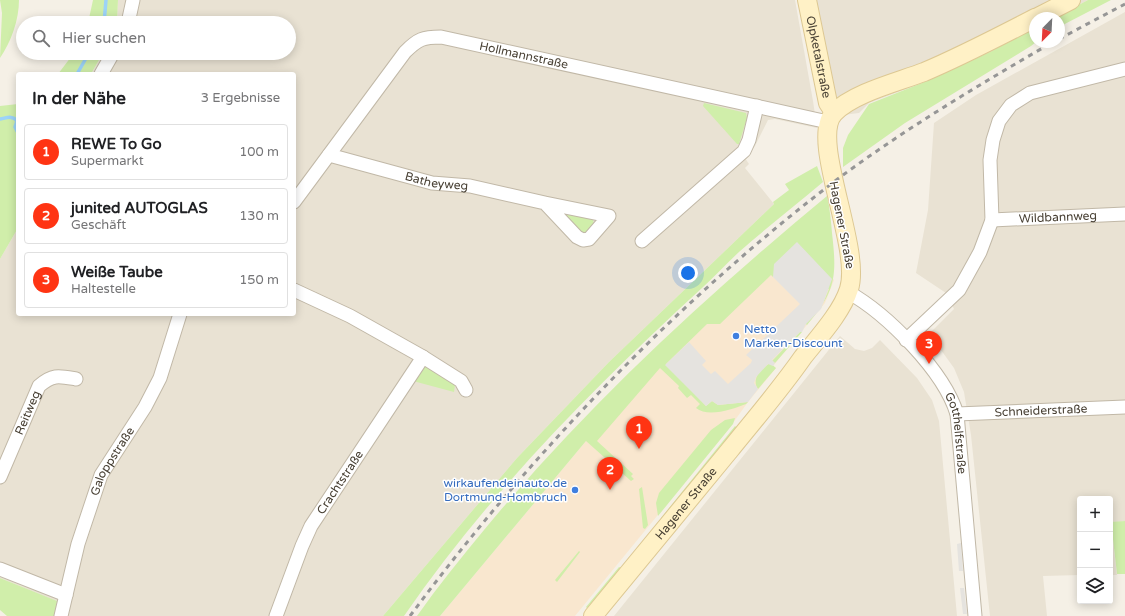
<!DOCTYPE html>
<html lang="de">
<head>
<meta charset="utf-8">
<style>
	:root { --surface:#fff; --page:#f2f2f2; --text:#202124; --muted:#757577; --line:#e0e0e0; --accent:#ff3413 }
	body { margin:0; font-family:"Varela Round",sans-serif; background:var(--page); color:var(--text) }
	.controls { position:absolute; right:12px; bottom:12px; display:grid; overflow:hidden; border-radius:4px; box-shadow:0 2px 10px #0003 }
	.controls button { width:36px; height:36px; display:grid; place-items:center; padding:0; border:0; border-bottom:1px solid var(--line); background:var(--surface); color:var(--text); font:20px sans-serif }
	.compass { position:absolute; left:1029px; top:12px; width:36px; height:36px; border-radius:50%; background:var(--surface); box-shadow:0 2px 10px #0003; rotate:204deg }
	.you { position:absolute; left:688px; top:273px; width:14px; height:14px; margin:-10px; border:3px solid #fff; border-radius:50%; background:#1a73e8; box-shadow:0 0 0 6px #1a73e833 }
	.badge { display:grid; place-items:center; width:26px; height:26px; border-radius:50%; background:var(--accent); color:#fff; font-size:13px; font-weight:700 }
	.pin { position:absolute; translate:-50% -33px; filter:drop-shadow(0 1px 2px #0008) }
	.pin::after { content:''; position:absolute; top:21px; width:14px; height:12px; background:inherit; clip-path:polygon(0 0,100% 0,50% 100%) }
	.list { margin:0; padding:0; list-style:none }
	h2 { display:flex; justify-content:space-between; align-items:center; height:52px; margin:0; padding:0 16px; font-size:17px }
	h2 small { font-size:13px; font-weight:400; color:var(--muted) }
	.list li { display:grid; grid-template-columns:26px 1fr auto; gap:12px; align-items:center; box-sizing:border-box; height:56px; margin:0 8px 8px; padding:0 8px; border:1px solid var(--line); border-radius:4px }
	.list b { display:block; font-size:15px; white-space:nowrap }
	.list p { margin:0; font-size:13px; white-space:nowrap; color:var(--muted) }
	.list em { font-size:13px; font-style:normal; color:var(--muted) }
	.icon { flex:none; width:22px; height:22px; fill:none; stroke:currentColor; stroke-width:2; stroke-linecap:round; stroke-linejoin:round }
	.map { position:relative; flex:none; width:1125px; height:616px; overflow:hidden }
	.search { position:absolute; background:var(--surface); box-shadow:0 2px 10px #0003; left:16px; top:16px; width:280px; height:44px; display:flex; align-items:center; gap:10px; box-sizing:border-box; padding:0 14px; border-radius:22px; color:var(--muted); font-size:15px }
	.panel { position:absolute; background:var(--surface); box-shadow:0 2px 10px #0003; left:16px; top:72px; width:280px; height:244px; border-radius:4px }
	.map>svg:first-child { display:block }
</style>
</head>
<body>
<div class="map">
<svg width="1125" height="616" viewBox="0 0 1125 616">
	<rect width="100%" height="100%" fill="#f5f0e6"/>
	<path fill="#e9e2d3" d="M118,0h677l18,101 4,27 -42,-9 -7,1 -13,26 -10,12 4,6 -4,4 29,36 -165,158 -92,96 -134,158h-334l7,-15 -56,-23v-319l18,-31v86h276v-240h-203l12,-21h186v-30h-172z
		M812,0h276l-98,52 -68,31 -53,20 -10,10 -24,3z
		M1125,12v509l-14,2 6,52h-7v-76h-30v76l-37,1 4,40h-57l-19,-181 -7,-43 -10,-24 -21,-29 -1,-8 22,-22 -8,-16 -30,-20 12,-63 6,-87 42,-28z
		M840,336l15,13 9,2 8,-3 8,-8 37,38 15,22 7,21 18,195h-343z"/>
	<path fill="#f9e7cf" d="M796,239l38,41 -9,23 -52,63 3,2 -28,34 -18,25 -155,189h-135l146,-175 72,-72z"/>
	<path fill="#d0eeaa" d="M0,0h19c0,20 -8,42 -19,58l2,-45z
		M93,0h25l-1,23h-29z
		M1088,0h23l-52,27v-9h-5z
		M1035,28l1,14 -5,4 -126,77 -62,44v-19l5,-13 21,-31 53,-21 68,-31z
		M74,53h29l-12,21h-33z
		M704,103l42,10 1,5 -8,26h-2l-34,-38z
		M18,104v124l-18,31v-153z
		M817,166l6,16c-28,24 -57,46 -84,70 -13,12 -25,25 -37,36 -109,100 -214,206 -298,328h-21l134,-158 92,-96 165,-158 -1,-2 16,-12 -4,-6z
		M827,196c3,13 4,25 5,37 5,43 4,58 -25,92l-3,-3 17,-14 8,-19 -48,-20 -8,8 -2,-2 -51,49h-13l-41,40 40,42 6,-5 6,4 30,-3 -2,2c-13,5 -38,14 -50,4l4,-4 -9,-9 -4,3 -9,-10 1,-2 -19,-18 -63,73 36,33 -2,2 3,3 -3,2 -45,-40 -146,175h-23c21,-30 44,-58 67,-86 102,-124 220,-232 343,-334z
		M562,213l31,6 1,6 -6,8 -5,1z
		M800,332h2l-27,31 -3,-2z
		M770,363l6,5 -18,21c-7,-10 3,-20 12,-26z
		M426,366l29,19 -1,7 -41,-11 11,-14z
		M735,418l-2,6 -75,92 -2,-13 3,-10 52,-63 14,-10z
		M735,426l2,2 -74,90h-2z
		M642,487l6,38 -3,4 -2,-1 -4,-39z
		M1125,521v53h-8l-6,-52z
		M579,551l1,1 -23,30 -2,-2z
		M619,567l3,1 -35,40 -1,-1z
		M0,578l57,23 -1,15h-49l-7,-6z"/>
	<path fill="#e5e3df" d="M797,242l35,37 -11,30 -15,15 -4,8h-2l-28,28 3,3 -2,3 -5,-2 -12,13 -2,6 4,6 -10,13 -30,3 -6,-4 -6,5 -41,-41 24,-23 17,19 -4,4 9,9 4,-3 13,13 23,-21 1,-3 -6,-5 54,-51 -27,-27 1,-13z
		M961,543l2,28h-4l-2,-27z
		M960,588h4l3,26h-4z"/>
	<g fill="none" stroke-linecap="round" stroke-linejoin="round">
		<path stroke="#9cd3f8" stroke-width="3.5" d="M104,23l2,-23
			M77,74l12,-21
			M0,119c6,-1 13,-4 17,2l-2,6 3,6"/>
		<g stroke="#c1b8a7" stroke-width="15">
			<g id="street">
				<path d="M128,23l5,-23"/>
				<path d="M101,74l12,-21"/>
				<path id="s1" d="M329,155l103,28 38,3 75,17 32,34 6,3 6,-1 20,-23 -64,-13"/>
				<path id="s2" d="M294,202l111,-150c13,-13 18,-15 36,-15l387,85"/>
				<path id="s3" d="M992,220l133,-6"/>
				<path d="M642,241l102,-90 5,-11 8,-34"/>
				<path d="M294,290l56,26 73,41 38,24 5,9"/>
				<path id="s4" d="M848,292c39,22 96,79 109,122l18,202"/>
				<path d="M906,340l53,-50 21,-38 12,-32 -2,-60 3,-20 6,-19 12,-16 19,-12 95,-24"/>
				<path id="s5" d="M957,414l168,-7"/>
				<path id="s6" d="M0,477l39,-91c14,-12 20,-10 37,-7"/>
				<path d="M0,569l66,26"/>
				<path id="s7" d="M61,616l17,-72 23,-69 44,-68 15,-29 20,-64"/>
				<path id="s8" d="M276,616l26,-70 9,-20 112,-169"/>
			</g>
		</g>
		<g stroke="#ddc893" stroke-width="20">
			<g id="secondary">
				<path id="s9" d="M807,0l21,103 6,9"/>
				<path d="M1036,18l35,-18"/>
				<path id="s10" d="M593,616c46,-55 91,-110 136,-165 25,-31 51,-61 74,-94 15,-19 39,-45 46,-68 13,-41 -40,-150 -15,-176 19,-20 64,-31 90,-41 38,-16 74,-35 111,-54"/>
			</g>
		</g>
		<use href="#street" stroke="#fff" stroke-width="13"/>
		<use href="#secondary" stroke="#fff1c6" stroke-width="18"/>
		<path stroke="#969696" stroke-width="3" stroke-dasharray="5 5" stroke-linecap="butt" d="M1059,39l66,-35
			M410,616c121,-163 271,-319 433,-441 67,-49 139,-92 210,-133"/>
	</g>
	<g fill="#3f7fe0" stroke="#fff" stroke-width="1.5">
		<circle cx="736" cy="336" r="4"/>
		<circle cx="575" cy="490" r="4"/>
	</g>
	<g text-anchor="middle" stroke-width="3" stroke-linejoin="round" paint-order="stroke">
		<g font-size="12" fill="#484034" stroke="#fff">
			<text dy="4" stroke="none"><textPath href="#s2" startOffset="312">Hollmannstraße</textPath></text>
			<text dy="4" stroke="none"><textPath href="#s9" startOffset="58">Olpketalstraße</textPath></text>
			<text dy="4" stroke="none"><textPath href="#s1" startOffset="111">Batheyweg</textPath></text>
			<text dy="4" stroke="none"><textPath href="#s3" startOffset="66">Wildbannweg</textPath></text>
			<text transform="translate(842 225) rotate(79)" y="4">Hagener Straße</text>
			<text dy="4" stroke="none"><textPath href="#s5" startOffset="84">Schneiderstraße</textPath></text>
			<text dy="4" stroke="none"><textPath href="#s6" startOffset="70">Reitweg</textPath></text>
			<text dy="4" stroke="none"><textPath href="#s4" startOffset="185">Gotthelfstraße</textPath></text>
			<text dy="4" stroke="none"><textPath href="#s7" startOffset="164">Galoppstraße</textPath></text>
			<text dy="4" stroke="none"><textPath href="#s8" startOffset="149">Crachtstraße</textPath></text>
			<text dy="4" stroke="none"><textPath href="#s10" startOffset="146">Hagener Straße</textPath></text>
		</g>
		<g font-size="12" fill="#366cbe" stroke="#fff" text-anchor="start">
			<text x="744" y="333">Netto<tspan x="744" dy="14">Marken-Discount</tspan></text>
			<text x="567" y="487" text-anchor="end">wirkaufendeinauto.de<tspan x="567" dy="14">Dortmund-Hombruch</tspan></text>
		</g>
	</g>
</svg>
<div class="controls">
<button>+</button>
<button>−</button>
<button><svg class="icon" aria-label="layers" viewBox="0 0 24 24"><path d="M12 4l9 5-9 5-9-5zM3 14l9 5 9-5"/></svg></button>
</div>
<svg class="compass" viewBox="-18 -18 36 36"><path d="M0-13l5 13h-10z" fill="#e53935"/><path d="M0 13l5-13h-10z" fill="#757577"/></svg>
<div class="you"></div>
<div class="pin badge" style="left:639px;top:449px">1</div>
<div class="pin badge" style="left:610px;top:490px">2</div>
<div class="pin badge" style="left:929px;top:364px">3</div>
<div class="search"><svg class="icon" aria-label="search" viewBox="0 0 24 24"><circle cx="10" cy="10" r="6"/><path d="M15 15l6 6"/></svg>Hier suchen</div>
<section class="panel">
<h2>In der Nähe<small>3 Ergebnisse</small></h2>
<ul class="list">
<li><span class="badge">1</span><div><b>REWE To Go</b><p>Supermarkt</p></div><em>100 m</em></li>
<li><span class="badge">2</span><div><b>junited AUTOGLAS</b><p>Geschäft</p></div><em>130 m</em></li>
<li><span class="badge">3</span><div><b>Weiße Taube</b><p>Haltestelle</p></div><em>150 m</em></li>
</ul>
</section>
</div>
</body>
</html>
